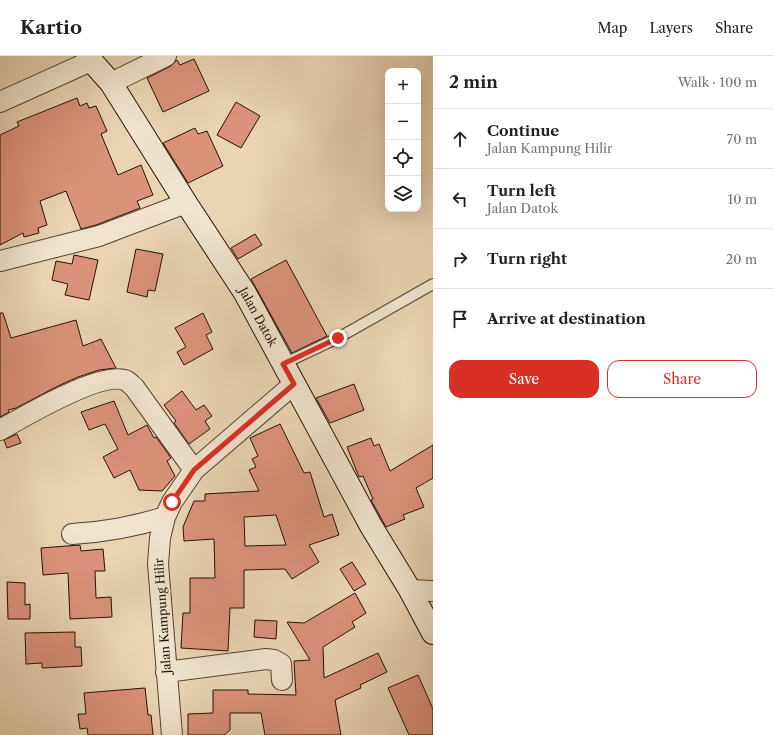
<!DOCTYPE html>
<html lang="en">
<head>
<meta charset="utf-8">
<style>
	:root { --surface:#fff; --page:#f6f6f6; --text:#202124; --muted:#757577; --line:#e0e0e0; --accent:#d93025 }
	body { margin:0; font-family:"Libre Caslon Text",serif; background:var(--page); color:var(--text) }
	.controls { position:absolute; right:12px; top:12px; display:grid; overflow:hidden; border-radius:8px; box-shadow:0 4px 16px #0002 }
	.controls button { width:36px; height:36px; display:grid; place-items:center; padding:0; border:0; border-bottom:1px solid var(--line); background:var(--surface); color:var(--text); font:20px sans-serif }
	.stop { position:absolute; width:12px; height:12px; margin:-9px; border:3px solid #d93025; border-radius:50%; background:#fff }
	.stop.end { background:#d93025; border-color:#fff; box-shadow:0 1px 4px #0008 }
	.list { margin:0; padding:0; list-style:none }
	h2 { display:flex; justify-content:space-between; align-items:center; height:52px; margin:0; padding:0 16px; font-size:17px }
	h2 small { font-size:13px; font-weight:400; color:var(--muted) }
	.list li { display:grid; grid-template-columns:26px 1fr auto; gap:12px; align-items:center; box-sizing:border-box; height:60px; padding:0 16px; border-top:1px solid var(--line) }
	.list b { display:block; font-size:15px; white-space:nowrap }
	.list p { margin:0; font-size:13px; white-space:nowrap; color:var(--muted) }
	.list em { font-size:13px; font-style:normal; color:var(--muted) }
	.actions { display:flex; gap:8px; padding:12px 16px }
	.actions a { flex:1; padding:9px 0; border:1px solid var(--accent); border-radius:12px; text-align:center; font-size:14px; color:var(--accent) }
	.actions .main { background:var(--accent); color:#fff }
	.icon { flex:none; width:22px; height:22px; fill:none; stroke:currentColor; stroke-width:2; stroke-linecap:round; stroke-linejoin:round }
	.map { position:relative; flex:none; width:433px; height:679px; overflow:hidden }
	header { display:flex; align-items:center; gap:24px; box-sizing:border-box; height:56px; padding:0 20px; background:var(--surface); border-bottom:1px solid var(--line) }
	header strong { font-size:19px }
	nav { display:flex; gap:22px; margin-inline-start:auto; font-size:14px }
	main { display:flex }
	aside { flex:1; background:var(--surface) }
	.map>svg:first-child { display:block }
</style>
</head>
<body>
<header>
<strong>Kartio</strong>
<nav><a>Map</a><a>Layers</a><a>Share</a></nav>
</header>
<main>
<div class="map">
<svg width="433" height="679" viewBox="0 0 433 679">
	<rect width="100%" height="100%" fill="#ead4b4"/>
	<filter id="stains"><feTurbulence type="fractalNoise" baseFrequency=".005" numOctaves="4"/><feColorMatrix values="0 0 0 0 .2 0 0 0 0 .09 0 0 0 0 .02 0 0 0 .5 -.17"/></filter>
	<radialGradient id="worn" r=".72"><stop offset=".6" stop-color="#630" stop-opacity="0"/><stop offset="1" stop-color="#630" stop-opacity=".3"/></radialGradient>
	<path fill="#db927b" stroke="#241105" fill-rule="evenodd" d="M194,3l15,32 -46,21 -16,-34 24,-12 6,-6 3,5z
		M77,42l3,8 7,-3 2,5 7,-2 11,25 -6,3 17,41 23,-10 12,30 -16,6 3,7 -44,17 -15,4 -15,-38 -26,10 7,24 -9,3 1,5 -15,4 -1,-4 -23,12v-110l19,-9 -2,-4z
		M236,46l24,14 -19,32 -24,-13z
		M195,72l3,6 9,-3 16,35 -35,17 -25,-40z
		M255,178l7,11 -24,14 -7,-11z
		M136,193l27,5 -8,37 -7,-1 -1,7 -20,-5z
		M74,199l24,5 -9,40 -24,-5 3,-11 -16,-4 4,-19 16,3z
		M286,204l41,76 -35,17 -41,-74z
		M0,257h3l8,25 65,-18 7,26 18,-7 15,29 -17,2 -21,7 -20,9 -42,22 -8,2 1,2 -9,5z
		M203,257l9,19 -6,3 7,14 -29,16 -7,-13 9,-5 -11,-19z
		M354,328l10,26 -34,13 -14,-25z
		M182,335l14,19 8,-5 8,11 -7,5 5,8 -21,15 -15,-21 2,-2 -12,-16z
		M114,345l14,34 19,-10 7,13 2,-1 15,21 -4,3 8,15 -13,15 -23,-1 -9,-20 -16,8 -11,-21 15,-8 -13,-25 -16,6 -8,-18z
		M280,368l24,49 6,-1 14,45 8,-3 7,21 -30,10 10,17 -27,17 -7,-10 -41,1v38h-14l-2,43 -47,-3 2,-35h7v-35h25l-1,-39 -30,2 -1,-14 11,-26h11v-7l54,-3 -10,-21 7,-3 -4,-8 6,-3 -8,-18zM276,459l10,30 -41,1 -1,-29z
		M17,378l4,9 -14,5 -3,-8z
		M371,382l3,8 5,-2 11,27 43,-26v33l-17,10 8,19 -21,8 2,4 -19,8 -15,-27 2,-1 -10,-23 -4,1 -12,-30z
		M80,489l1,6 22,-2 2,22h-10l1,27 15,-1 1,20 -42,2 -2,-46 -25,2 -2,-27z
		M352,506l14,22 -12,7 -14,-22z
		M7,526l18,1v22l5,-1v15h-22z
		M355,537l11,20 -14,9 3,5 -32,20 1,31 54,-25 9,19 -27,13 1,3 -26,12 6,35h-76l-4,-22h-31v17l-6,5h-36v-21l25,-1v-23h35v4l48,1 -2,-34 16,-1 -23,-38 17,1z
		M255,564l22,1 -1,18 -22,-2z
		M75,576v15h6l1,19 -40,2v-5l-16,1 -1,-31z
		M418,619l15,34v26h-24l-21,-47z
		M145,632l3,27h3l2,20h-65l-1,-7 -7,1 -2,-15h8l-2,-21z"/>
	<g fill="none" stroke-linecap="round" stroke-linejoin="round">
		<g stroke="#564231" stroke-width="12">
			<path id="lane" d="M283,308l55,-26 95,-54"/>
		</g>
		<g stroke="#564231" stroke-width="22">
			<path id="street" d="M111,27l55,-27
				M0,46l91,-41
				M0,205l99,-25 87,-33
				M0,374c23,-13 104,-61 127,-49 3,2 5,5 7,6l60,83
				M72,478c32,-2 62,-7 93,-17
				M410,534l23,1
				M166,616l100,-13 8,1 7,4 1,16
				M172,679l-14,-171 2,-26 5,-21 7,-15 22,-32 100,-86"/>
		</g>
		<g stroke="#241105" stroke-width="24">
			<path id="secondary" d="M87,0l24,27 75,120 59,90 126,233 39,64 23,43"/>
		</g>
		<use href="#lane" stroke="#f1e3ce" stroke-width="10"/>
		<use href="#street" stroke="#f1e3ce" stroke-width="20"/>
		<use href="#secondary" stroke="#f1e3ce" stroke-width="22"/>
	</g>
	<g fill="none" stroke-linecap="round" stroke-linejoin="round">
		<path stroke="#d93025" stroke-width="5" d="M172,446l22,-32 100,-86 -11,-20 55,-26"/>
	</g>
	<g text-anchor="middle" stroke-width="4" stroke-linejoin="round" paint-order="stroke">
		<g font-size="12" fill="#241105" stroke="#f1e3ce">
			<text transform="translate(258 261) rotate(61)" y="4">Jalan Datok</text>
			<text transform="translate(163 560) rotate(-94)" y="4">Jalan Kampung Hilir</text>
		</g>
	</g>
	<rect width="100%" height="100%" filter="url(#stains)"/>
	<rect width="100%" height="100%" fill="url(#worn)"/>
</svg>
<div class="controls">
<button>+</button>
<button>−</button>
<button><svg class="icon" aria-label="locate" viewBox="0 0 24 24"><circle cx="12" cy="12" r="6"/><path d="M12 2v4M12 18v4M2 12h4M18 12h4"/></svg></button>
<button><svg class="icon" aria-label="layers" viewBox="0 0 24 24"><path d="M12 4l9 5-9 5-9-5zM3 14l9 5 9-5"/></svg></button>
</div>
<div class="stop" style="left:172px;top:446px"></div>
<div class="stop end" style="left:338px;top:282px"></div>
</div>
<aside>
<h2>2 min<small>Walk · 100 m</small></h2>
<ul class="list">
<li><svg class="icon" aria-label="ahead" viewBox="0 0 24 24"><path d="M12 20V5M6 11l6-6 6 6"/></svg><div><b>Continue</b><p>Jalan Kampung Hilir</p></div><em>70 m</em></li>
<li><svg class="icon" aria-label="left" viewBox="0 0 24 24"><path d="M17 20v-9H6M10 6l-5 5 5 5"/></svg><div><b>Turn left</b><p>Jalan Datok</p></div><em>10 m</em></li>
<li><svg class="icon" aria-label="right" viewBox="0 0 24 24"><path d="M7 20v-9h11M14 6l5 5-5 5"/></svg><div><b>Turn right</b></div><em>20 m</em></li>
<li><svg class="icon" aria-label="arrive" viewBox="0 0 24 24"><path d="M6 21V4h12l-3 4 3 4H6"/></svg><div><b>Arrive at destination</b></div></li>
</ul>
<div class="actions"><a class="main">Save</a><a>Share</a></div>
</aside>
</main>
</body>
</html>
